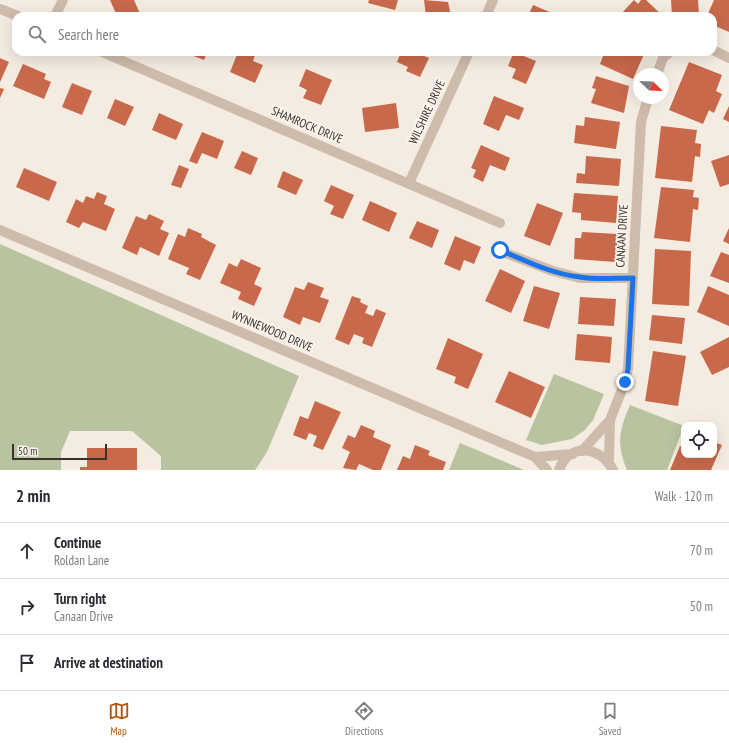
<!DOCTYPE html>
<html lang="en">
<head>
<meta charset="utf-8">
<style>
	:root { --surface:#fff; --page:#f7f7f7; --text:#2b2b33; --muted:#7c7c81; --line:#e1e1e2; --accent:#b45309 }
	body { margin:0; font-family:"PT Sans Narrow",sans-serif; background:var(--page); color:var(--text) }
	.controls { position:absolute; right:12px; bottom:12px; display:grid; overflow:hidden; border-radius:8px; box-shadow:0 4px 16px #0002 }
	.controls button { width:36px; height:36px; display:grid; place-items:center; padding:0; border:0; border-bottom:1px solid var(--line); background:var(--surface); color:var(--text); font:20px sans-serif }
	.compass { position:absolute; left:633px; top:68px; width:36px; height:36px; border-radius:50%; background:var(--surface); box-shadow:0 4px 16px #0002; rotate:113deg }
	.scale { position:absolute; left:12px; bottom:10px; width:95px; box-sizing:border-box; padding-left:4px; border:2px solid #3b302b; border-top:0; font-size:11px; line-height:14px; white-space:nowrap; color:#3b302b; -webkit-text-stroke:3px #fbf5ee; paint-order:stroke }
	.stop { position:absolute; width:12px; height:12px; margin:-9px; border:3px solid #1a73e8; border-radius:50%; background:#fff }
	.stop.end { background:#1a73e8; border-color:#fff; box-shadow:0 1px 4px #0008 }
	.list { margin:0; padding:0; list-style:none }
	h2 { display:flex; justify-content:space-between; align-items:center; height:52px; margin:0; padding:0 16px; font-size:17px }
	h2 small { font-size:13px; font-weight:400; color:var(--muted) }
	.list li { display:grid; grid-template-columns:26px 1fr auto; gap:12px; align-items:center; box-sizing:border-box; height:56px; padding:0 16px; border-top:1px solid var(--line) }
	.list b { display:block; font-size:15px; white-space:nowrap }
	.list p { margin:0; font-size:13px; white-space:nowrap; color:var(--muted) }
	.list em { font-size:13px; font-style:normal; color:var(--muted) }
	.icon { flex:none; width:22px; height:22px; fill:none; stroke:currentColor; stroke-width:2; stroke-linecap:round; stroke-linejoin:round }
	.map { position:relative; flex:none; width:729px; height:470px; overflow:hidden }
	.search { position:absolute; background:var(--surface); box-shadow:0 4px 16px #0002; left:12px; right:12px; top:12px; height:44px; display:flex; align-items:center; gap:10px; box-sizing:border-box; padding:0 14px; border-radius:12px; color:var(--muted); font-size:15px }
	.sheet { height:220px; background:var(--surface) }
	nav { display:flex; justify-content:space-around; align-items:center; box-sizing:border-box; height:56px; border-top:1px solid var(--line); background:var(--surface); font-size:11px; color:var(--muted) }
	nav a { display:grid; justify-items:center; gap:2px }
	nav .on { color:var(--accent) }
	.map>svg:first-child { display:block }
</style>
</head>
<body>
<div class="map">
<svg width="729" height="470" viewBox="0 0 729 470">
	<rect width="100%" height="100%" fill="#f4ebe1"/>
	<path fill="#b8c4a0" d="M0,244l299,132 -32,76 -12,18h-94v-14l-29,-25h-62l-9,21v18h-61z
		M554,374l50,20 -11,26 -8,10 -13,9 -30,6 -16,-5z
		M630,405l54,21 -17,44h-40c-11,-27 -8,-39 3,-65z
		M460,443l64,27h1h-76z"/>
	<path fill="#c8694b" d="M110,0h24l7,16h-24z
		M369,0h29l-3,10 -27,-7z
		M424,0l24,2 3,14h-25z
		M634,0l4,4 3,-4h5l17,16h-42l-1,-1z
		M671,0h27l1,14 -27,2z
		M714,0h15v32l-16,-7v-9h-6z
		M533,5l19,8 -1,3h-23z
		M183,52h24l-3,8z
		M238,52h18l-3,9 10,4 -8,18 -25,-11z
		M401,52h13l15,6 -9,19 -14,-6 2,-4 -11,-5z
		M514,52l22,9 -10,23 -14,-6 4,-9 -8,-3z
		M598,52h47l-12,27 -33,-15 3,-8 -5,-2z
		M0,58l9,4 -9,20z
		M689,62l33,13 -6,16 6,3 -8,19 -5,-3 -6,14 -34,-14z
		M23,64l23,10 -2,5 7,3 -7,17 -31,-13z
		M306,69l26,11 -11,25 -18,-7 4,-8 -8,-4z
		M596,76l33,10 -5,27 -33,-10 5,-14 -4,-1z
		M72,83l20,8 -10,24 -20,-8z
		M0,88l4,1 -4,9z
		M494,96l30,12 -5,12 -13,-5 -7,16 -16,-7z
		M115,99l19,8 -9,19 -18,-8z
		M396,103l3,25 -34,4 -3,-24z
		M729,106v16l-6,-3z
		M159,113l24,11 -7,16 -24,-10z
		M585,117l35,5 -4,27 -42,-6 2,-18 8,1z
		M661,126l36,4 -2,13 6,1 -1,13 -5,-1 -3,26 -37,-4z
		M202,132l22,9 -7,18 -15,-6 -5,11 -8,-3z
		M481,145l29,13 -5,13 -15,-6 -7,17 -10,-5 3,-7 -5,-2z
		M242,151l16,7 -7,17 -17,-7z
		M729,155v29l-9,3 -9,-26z
		M586,156l35,3 -2,27 -43,-3 1,-10 8,1z
		M179,165l10,4 -8,19 -10,-3z
		M24,168l33,14 -8,19 -33,-14z
		M283,171l20,9 -7,15 -19,-8z
		M331,185l23,10 -11,24 -13,-5 4,-8 -10,-5z
		M661,187l33,3 -1,7 6,1 -1,12 -5,-1 -3,33 -36,-4z
		M97,192l10,4 -3,8 11,5 -9,22 -23,-9 -4,6 -13,-6 10,-23 7,4 3,-7 8,3z
		M574,193l44,3 -2,27 -35,-3v-7l-9,-1z
		M370,201l27,12 -8,19 -27,-12z
		M537,203l26,10 -13,33 -26,-10z
		M149,214l15,7 -4,8 9,4 -10,23 -19,-9 -3,8 -15,-7 14,-32 10,4z
		M417,221l22,9 -7,18 -23,-10z
		M188,228l14,6 -1,3 15,8 -16,35 -14,-6 3,-6 -21,-9 10,-25 7,3z
		M729,228v16l-6,-3z
		M582,232l36,2 -2,28 -42,-3 1,-21h6z
		M455,236l26,11 -7,17 -10,-4 -4,11 -16,-7z
		M655,249l36,2 -2,55 -37,-2z
		M721,252l8,3v28l-19,-7z
		M241,259l20,9 -7,16 8,4 -8,18 -16,-7 3,-7 -21,-9 9,-20 8,4z
		M500,269l25,12 -14,32 -26,-12z
		M308,282l16,6 -4,9 9,3 -9,23 -17,-6 -3,8 -17,-8 12,-30 9,3z
		M534,286l26,7 -11,36 -26,-8z
		M708,286l21,9v31l-32,-14z
		M352,296l9,3 -1,3 8,4 -3,7 8,3 3,-7 10,4 -14,34 -10,-4 2,-5 -10,-4 -5,11 -14,-6z
		M580,297l36,2 -2,27 -36,-2z
		M652,315l33,3 -3,26 -33,-4z
		M577,334l35,3 -2,26 -35,-3z
		M729,337v30l-17,8 -12,-23z
		M448,338l35,16 -15,35 -14,-6 2,-6 -20,-8z
		M653,351l33,5 -8,50 -33,-5z
		M509,371l36,16 -14,31 -36,-16z
		M315,401l26,11 -18,38 -10,-4 4,-10 -8,-3 -3,7 -13,-5 7,-19 8,3z
		M361,425l14,6 -2,6 18,8 -10,25h-8l-14,-6 -3,6 -13,-2 7,-16 -8,-4 6,-13 7,3z
		M714,442l8,3 -11,25h-41l10,-24 4,2v7h30z
		M415,445l15,6 -2,4 18,7 -3,8h-46l6,-14 7,3z
		M87,448h50v22h-57v-3h7z"/>
	<g fill="none" stroke-linecap="round" stroke-linejoin="round">
		<path stroke="#cdbbac" stroke-width="10" d="M0,9l18,7
			M55,16l8,-16
			M486,16l7,-16
			M713,50l16,8
			M102,52l398,171
			M657,74l6,-16 7,-6
			M409,183l60,-131
			M0,230l535,227 12,13
			M500,251l53,20 27,7h53
			M582,451l28,-31
			M535,457l38,-3
			M609,461l1,-41 15,-38 3,-13 13,-247 7,-24
			M559,470c10,-28 42,-24 54,0"/>
	</g>
	<g fill="none" stroke-linecap="round" stroke-linejoin="round">
		<path stroke="#1a73e8" stroke-width="5" d="M500,250c26,11 52,24 80,27 17,3 35,1 53,1l-5,91 -3,13"/>
	</g>
	<g text-anchor="middle" stroke-width="3.5" stroke-linejoin="round" paint-order="stroke">
		<g font-size="12" fill="#3b302b" stroke="#fbf5ee">
			<text transform="translate(427 112) rotate(-65)" y="4">WILSHIRE DRIVE</text>
			<text transform="translate(307 125) rotate(23)" y="4">SHAMROCK DRIVE</text>
			<text transform="translate(622 236) rotate(-87)" y="4">CANAAN DRIVE</text>
			<text transform="translate(272 331) rotate(23)" y="4">WYNNEWOOD DRIVE</text>
		</g>
	</g>
</svg>
<div class="controls">
<button><svg class="icon" aria-label="locate" viewBox="0 0 24 24"><circle cx="12" cy="12" r="6"/><path d="M12 2v4M12 18v4M2 12h4M18 12h4"/></svg></button>
</div>
<svg class="compass" viewBox="-18 -18 36 36"><path d="M0-13l5 13h-10z" fill="#e53935"/><path d="M0 13l5-13h-10z" fill="#7c7c81"/></svg>
<div class="scale">50 m</div>
<div class="stop" style="left:500px;top:250px"></div>
<div class="stop end" style="left:625px;top:382px"></div>
<div class="search"><svg class="icon" aria-label="search" viewBox="0 0 24 24"><circle cx="10" cy="10" r="6"/><path d="M15 15l6 6"/></svg>Search here</div>
</div>
<section class="sheet">
<h2>2 min<small>Walk · 120 m</small></h2>
<ul class="list">
<li><svg class="icon" aria-label="ahead" viewBox="0 0 24 24"><path d="M12 20V5M6 11l6-6 6 6"/></svg><div><b>Continue</b><p>Roldan Lane</p></div><em>70 m</em></li>
<li><svg class="icon" aria-label="right" viewBox="0 0 24 24"><path d="M7 20v-9h11M14 6l5 5-5 5"/></svg><div><b>Turn right</b><p>Canaan Drive</p></div><em>50 m</em></li>
<li><svg class="icon" aria-label="arrive" viewBox="0 0 24 24"><path d="M6 21V4h12l-3 4 3 4H6"/></svg><div><b>Arrive at destination</b></div></li>
</ul>
</section>
<nav>
<a class="on"><svg class="icon" aria-label="map" viewBox="0 0 24 24"><path d="M3 6l6-2 6 2 6-2v14l-6 2-6-2-6 2zM9 4v14M15 6v14"/></svg>Map</a>
<a><svg class="icon" aria-label="directions" viewBox="0 0 24 24"><path d="M12 3l9 9-9 9-9-9zM9 14v-3h6M13 9l2 2-2 2"/></svg>Directions</a>
<a><svg class="icon" aria-label="saved" viewBox="0 0 24 24"><path d="M7 4h10v16l-5-4-5 4z"/></svg>Saved</a>
</nav>
</body>
</html>
